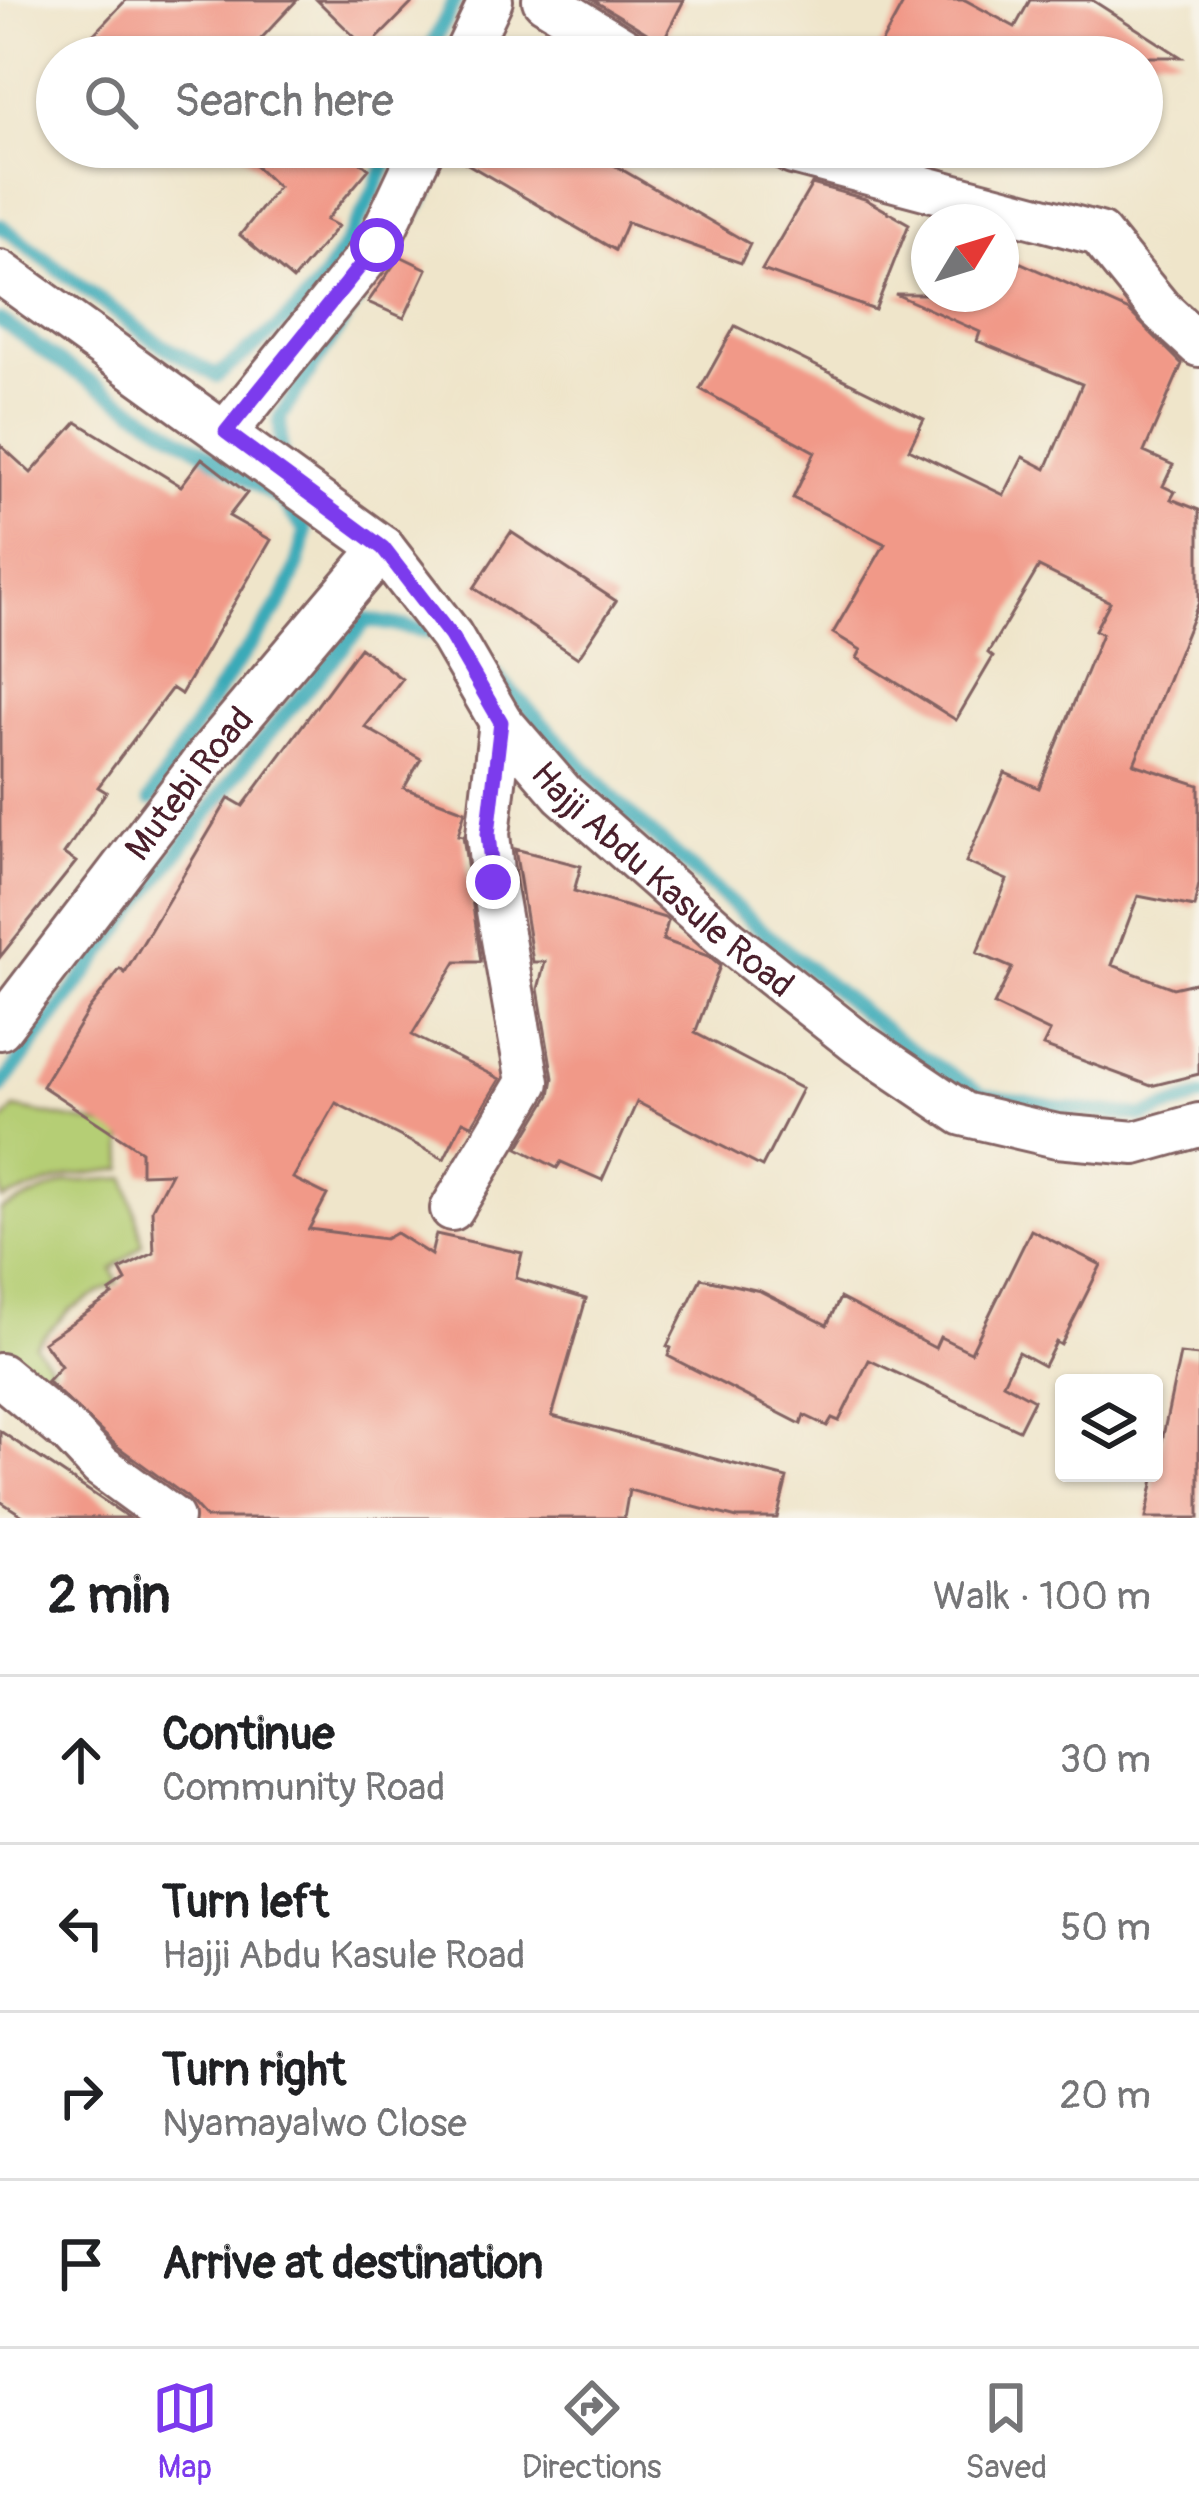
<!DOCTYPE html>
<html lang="en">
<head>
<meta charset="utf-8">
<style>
	:root { --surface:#fff; --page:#f2f2f2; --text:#202124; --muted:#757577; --line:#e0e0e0; --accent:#7c3aed }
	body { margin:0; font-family:Pangolin,sans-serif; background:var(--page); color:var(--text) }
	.controls { position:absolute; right:36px; bottom:36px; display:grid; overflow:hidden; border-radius:12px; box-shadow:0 3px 9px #0004 }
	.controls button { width:108px; height:108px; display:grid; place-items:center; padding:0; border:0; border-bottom:3px solid var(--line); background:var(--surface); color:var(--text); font:60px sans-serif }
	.compass { position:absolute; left:911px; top:204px; width:108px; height:108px; border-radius:50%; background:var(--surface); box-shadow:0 3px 9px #0004; rotate:52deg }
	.stop { position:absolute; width:36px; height:36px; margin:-27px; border:9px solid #7c3aed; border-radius:50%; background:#fff }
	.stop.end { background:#7c3aed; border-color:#fff; box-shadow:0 3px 12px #0008 }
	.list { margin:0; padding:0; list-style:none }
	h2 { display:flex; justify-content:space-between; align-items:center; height:156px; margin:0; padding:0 48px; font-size:51px }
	h2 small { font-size:39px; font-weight:400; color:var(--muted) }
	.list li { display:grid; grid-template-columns:78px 1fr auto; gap:36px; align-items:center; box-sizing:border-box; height:168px; padding:0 48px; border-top:3px solid var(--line) }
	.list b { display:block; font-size:45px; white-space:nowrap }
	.list p { margin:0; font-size:39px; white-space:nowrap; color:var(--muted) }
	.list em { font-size:39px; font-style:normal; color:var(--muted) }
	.icon { flex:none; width:66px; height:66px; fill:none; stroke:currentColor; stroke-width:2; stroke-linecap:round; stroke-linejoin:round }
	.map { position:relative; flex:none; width:1199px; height:1518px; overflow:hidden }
	.search { position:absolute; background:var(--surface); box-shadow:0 3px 9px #0004; left:36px; right:36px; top:36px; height:132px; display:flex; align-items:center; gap:30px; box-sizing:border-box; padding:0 42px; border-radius:66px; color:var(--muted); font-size:45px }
	.sheet { height:828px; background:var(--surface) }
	nav { display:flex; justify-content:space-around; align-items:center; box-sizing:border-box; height:168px; border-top:3px solid var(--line); background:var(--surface); font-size:33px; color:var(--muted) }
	nav a { display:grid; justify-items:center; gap:6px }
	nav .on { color:var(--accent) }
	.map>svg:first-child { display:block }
</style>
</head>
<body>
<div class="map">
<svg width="1199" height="1518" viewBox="0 0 1199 1518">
	<rect width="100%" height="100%" fill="#f7f3e8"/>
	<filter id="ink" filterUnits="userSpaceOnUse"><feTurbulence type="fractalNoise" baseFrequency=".00833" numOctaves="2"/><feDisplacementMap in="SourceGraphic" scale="24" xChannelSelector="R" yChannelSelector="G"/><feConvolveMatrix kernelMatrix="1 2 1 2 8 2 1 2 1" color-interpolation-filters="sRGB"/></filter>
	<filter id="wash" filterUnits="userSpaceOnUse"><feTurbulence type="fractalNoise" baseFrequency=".004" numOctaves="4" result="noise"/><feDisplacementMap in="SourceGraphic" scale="48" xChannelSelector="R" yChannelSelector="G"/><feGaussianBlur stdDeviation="2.7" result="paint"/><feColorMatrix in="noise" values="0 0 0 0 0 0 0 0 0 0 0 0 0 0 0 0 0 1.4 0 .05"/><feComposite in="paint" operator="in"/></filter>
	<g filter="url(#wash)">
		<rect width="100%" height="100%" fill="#efe5ca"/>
		<path fill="#b5ce74" stroke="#807650" stroke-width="3" d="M15,1108l108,21 1,40 -54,7 -68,24 -2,-75z
			M126,1178l17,66 -31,26 6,12 -47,27 -36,36 17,22 -22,16 -30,-28v-145l67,-28z"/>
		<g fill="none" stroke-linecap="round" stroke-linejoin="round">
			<path stroke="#3aaab8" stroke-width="15" d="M426,57l29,-57
				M413,214l15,-24 18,-43
				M0,225l152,114 65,37c27,-22 56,-42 80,-66 37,-37 78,-114 95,-163
				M0,320l64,45 217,135 24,30c-8,67 -43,96 -79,149 -27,39 -51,81 -76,121
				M286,467l-5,-14 -1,-36 77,-117
				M487,666l140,146 127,112 148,120 81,51 78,13 82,8 56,-19
				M0,1088l261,-346 106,-122 71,13"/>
		</g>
		<g id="blocks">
			<path fill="#f19988" d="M126,0h171l-53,57h-172z
				M317,0h98l-48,49z
				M593,0h91l-24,47 -10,-12z
				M905,0h60l50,27 15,-27h62l89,57h-307z
				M235,147h108l26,22 -43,51 12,6 -45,54 -53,-45 38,-48z
				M448,147h135l167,97 -9,19 -114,-41 -12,28 -168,-98z
				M812,184l53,15 44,25 -34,86 -113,-40z
				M1001,254l128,57 53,53 -38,88 29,13 -10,21 12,6 -4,7 28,11v92l-65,162 65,21v99l-5,23 -56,-11 -26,69 61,23 26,-6v92l-48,12 -108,-40 7,-14 -56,-27 18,-37 -35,-15 30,-73 -41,-18 39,-89 34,15 63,-154 -7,-4 15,-28 -71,-35 -51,86 5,4 -37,63 -99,-62 4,-8 -28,-17 52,-89 -92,-46 22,-46 -115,-63 35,-63 189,93 -15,30 95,46 19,-38 23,12 36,-85 -105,-43 3,-9 -85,-38h106z
				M400,256l27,13 -23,49 -36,-16z
				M77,422l104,64 21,-28 45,35 -18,23 42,24 -90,154 -9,-6 -74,99 8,5 -42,62 12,8 -76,95v-512l31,28z
				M511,532l105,69 -38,57 -104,-70z
				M360,647l42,32 -37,48 56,32 -17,29 61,23 -7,24 5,1 18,126h-25l-44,73 88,44 -28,46 -9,-4 -19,38 -108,-56 -43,75 34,17 -18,34 76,10 11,-6 35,22 5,-21 86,19 -6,25 70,21 -34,117 235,62 -10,40h-40l-108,-28 -5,28h-418l-19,-21 -69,-50 -71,-66 14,-15 -18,-24 70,-47 -3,-3 16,-11 -6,-11 34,-17 -2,-44 19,-36 -30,1v-23l-99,-65 47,-77 31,-40 5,4 104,-175 14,8z
				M515,849l66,17 -7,25 91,27 3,3 -5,19 45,16 12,10 -25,67 107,56 -40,78 -125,-65 -35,78 -41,-18 -4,6 -39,-20 32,-53 3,-17 -15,-89 7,-27h-12z
				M1031,1230l70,35 -40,80 -5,-3 -12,24 -26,-14 -15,31 31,17 -15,30 -150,-70 -30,61 -7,-3 -5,8 -23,-11 -3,9 -133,-68 3,-8 -4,-2 34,-68 59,13 67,34 13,-27 95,50 5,-11 31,15z
				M1180,1354l19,2v162h-53z
				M0,1431l122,82 7,5h-103l-26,-17z"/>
		</g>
	</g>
	<g filter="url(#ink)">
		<use href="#blocks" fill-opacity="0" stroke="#846463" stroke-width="3"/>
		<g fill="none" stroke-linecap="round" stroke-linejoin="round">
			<g stroke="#846463" stroke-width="48">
				<g id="street">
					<path d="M544,0l93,57"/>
					<path d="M464,57l27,-57"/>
					<path d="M782,147l11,6 306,81 61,75 39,36"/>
					<path id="s1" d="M0,272l383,276 68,88 50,86 62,72 165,146 130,103 105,71 94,22 78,7 64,-18"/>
					<path d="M226,432l151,-187 46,-98"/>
					<path id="s2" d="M0,1028l210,-275 173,-205"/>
					<path d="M452,1209l76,-127 -35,-200 -5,-48 13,-112"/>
					<path d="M0,1375l71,59 30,32 71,52"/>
				</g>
			</g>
			<use href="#street" stroke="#fff" stroke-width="42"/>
		</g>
	</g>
	<g fill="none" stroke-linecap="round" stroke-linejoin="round" filter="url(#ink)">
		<path stroke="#7c3aed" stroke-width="15" d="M377,245l-151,187 157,116 68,88 50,86 -13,112 5,48"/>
	</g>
	<g text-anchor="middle" stroke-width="9" stroke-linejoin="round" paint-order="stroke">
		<g font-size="36" fill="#4a1f2b" stroke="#f7f3e8">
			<text dy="13" stroke="none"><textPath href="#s2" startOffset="309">Mutebi Road</textPath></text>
			<text dy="13" stroke="none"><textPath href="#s1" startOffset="909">Hajji Abdu Kasule Road</textPath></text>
		</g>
	</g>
</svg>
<div class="controls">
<button><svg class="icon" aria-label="layers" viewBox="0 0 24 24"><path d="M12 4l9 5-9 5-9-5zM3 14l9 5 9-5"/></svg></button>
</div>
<svg class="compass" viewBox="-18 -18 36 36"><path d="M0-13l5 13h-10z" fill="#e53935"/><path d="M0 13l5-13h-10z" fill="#757577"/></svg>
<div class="stop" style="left:377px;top:245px"></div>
<div class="stop end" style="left:493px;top:882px"></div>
<div class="search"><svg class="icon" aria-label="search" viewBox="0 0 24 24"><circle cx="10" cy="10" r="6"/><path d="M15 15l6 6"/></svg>Search here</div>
</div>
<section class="sheet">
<h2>2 min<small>Walk · 100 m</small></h2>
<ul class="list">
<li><svg class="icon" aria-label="ahead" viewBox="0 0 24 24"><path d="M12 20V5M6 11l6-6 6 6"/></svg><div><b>Continue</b><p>Community Road</p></div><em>30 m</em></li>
<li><svg class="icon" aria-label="left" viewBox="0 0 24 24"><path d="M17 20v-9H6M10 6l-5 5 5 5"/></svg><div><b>Turn left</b><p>Hajji Abdu Kasule Road</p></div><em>50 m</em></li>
<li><svg class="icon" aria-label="right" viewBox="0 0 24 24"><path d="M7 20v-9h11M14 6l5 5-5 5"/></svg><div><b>Turn right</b><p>Nyamayalwo Close</p></div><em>20 m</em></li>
<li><svg class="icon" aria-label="arrive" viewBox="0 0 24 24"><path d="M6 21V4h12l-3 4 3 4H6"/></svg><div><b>Arrive at destination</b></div></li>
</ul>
</section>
<nav>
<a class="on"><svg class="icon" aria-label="map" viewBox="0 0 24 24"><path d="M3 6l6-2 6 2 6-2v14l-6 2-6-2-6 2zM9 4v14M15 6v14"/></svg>Map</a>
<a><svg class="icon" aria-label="directions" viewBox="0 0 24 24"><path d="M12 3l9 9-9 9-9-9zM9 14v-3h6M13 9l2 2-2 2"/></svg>Directions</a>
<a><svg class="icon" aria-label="saved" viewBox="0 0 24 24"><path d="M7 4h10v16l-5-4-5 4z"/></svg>Saved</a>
</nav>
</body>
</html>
